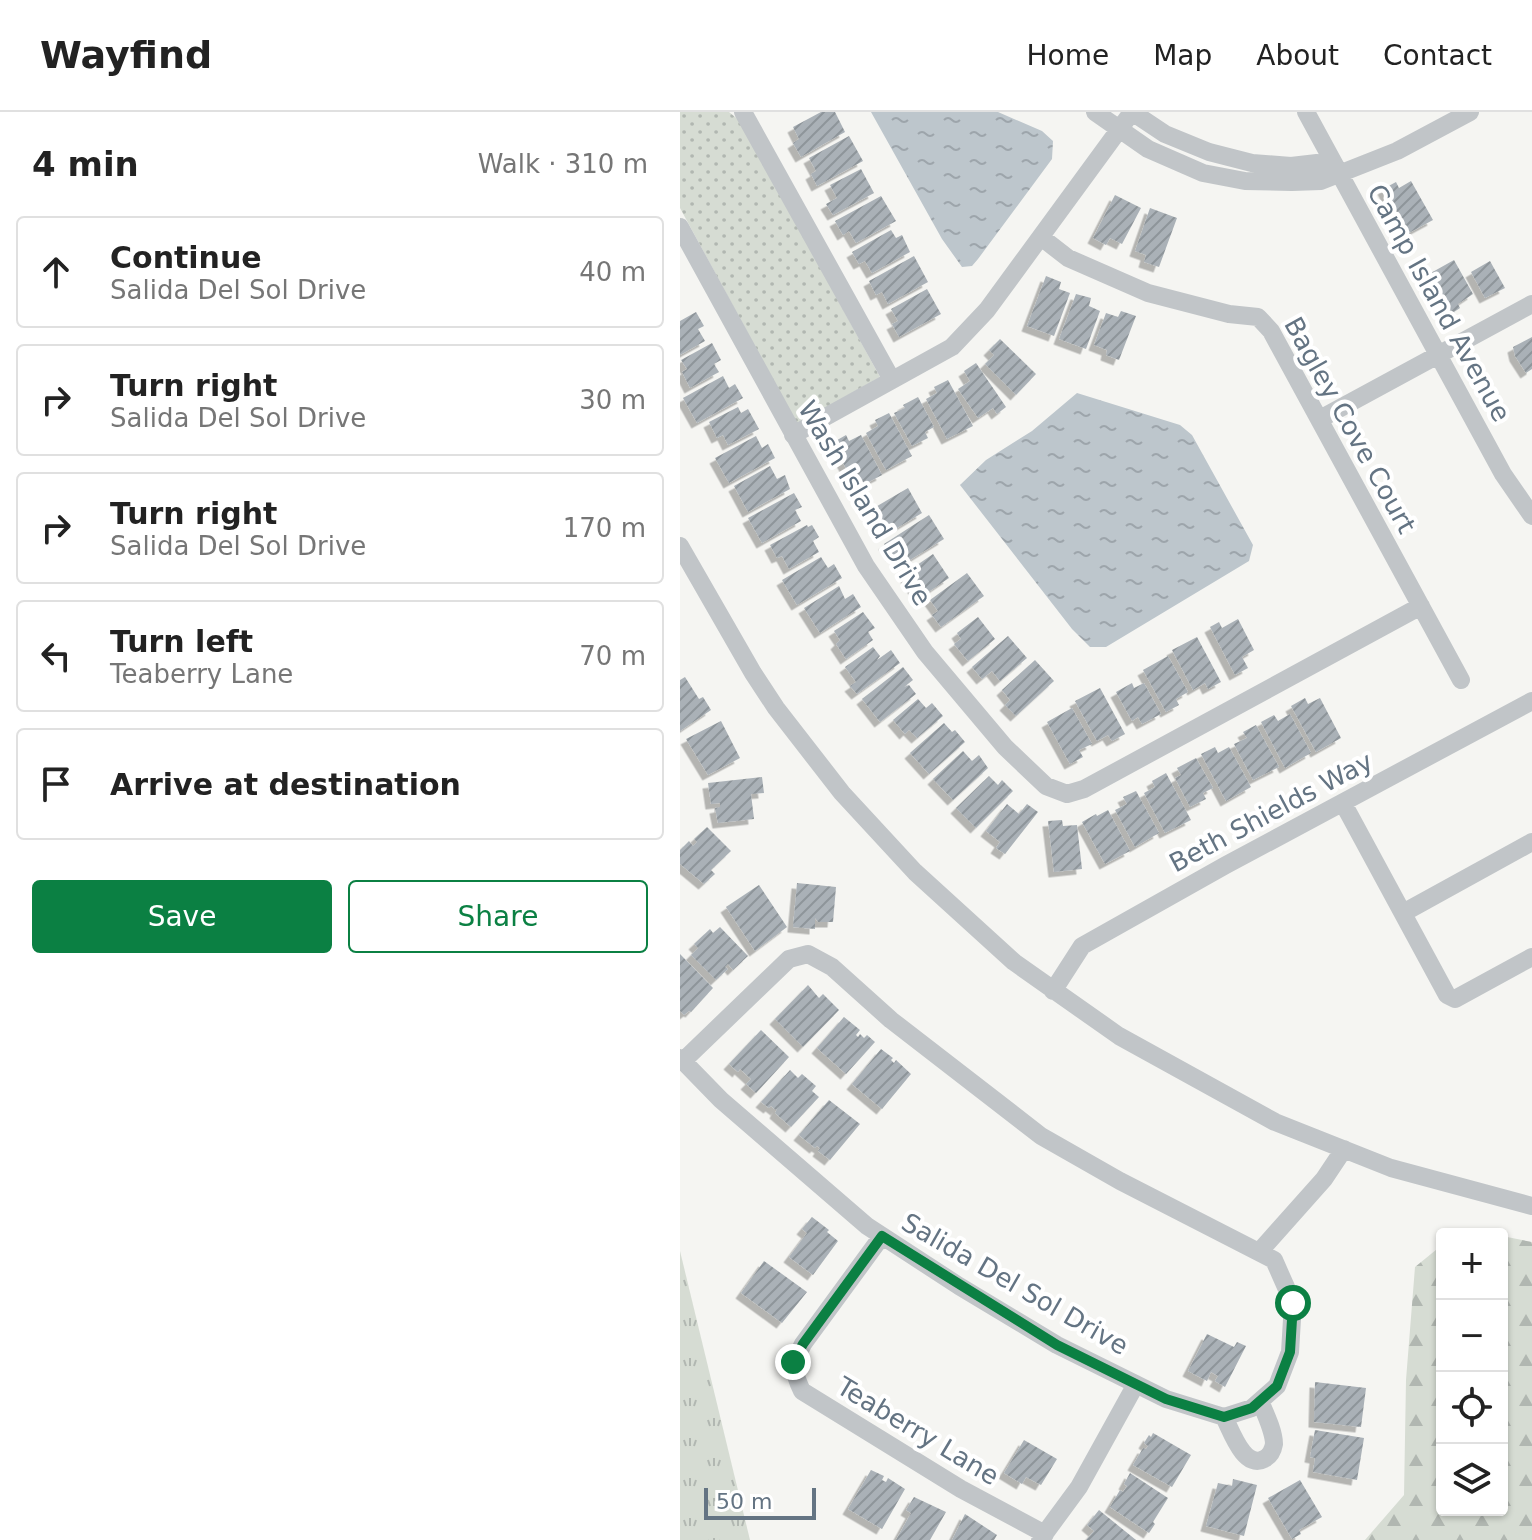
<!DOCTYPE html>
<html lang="en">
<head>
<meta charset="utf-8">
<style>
	:root { --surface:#fff; --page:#f2f2f2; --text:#222; --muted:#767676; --line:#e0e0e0; --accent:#0b8043 }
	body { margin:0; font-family:"DejaVu Sans",sans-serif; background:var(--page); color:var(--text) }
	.controls { position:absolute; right:24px; bottom:24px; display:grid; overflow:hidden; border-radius:8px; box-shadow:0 2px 6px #0004 }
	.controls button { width:72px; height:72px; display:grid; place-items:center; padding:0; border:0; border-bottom:2px solid var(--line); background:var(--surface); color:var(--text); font:40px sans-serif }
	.scale { position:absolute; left:24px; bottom:20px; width:112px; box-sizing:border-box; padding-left:8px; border:4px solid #647483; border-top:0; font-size:22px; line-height:28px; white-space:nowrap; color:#647483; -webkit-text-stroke:6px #fff; paint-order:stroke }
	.stop { position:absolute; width:24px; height:24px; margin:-18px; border:6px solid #0b8043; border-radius:50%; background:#fff }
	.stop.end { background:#0b8043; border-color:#fff; box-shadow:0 2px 8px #0008 }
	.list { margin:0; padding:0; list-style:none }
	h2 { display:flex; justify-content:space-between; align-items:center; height:104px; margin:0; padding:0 32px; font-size:34px }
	h2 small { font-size:26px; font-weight:400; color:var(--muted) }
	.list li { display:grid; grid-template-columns:52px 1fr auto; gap:24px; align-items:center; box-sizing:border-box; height:112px; margin:0 16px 16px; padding:0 16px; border:2px solid var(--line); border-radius:8px }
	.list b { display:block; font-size:30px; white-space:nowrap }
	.list p { margin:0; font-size:26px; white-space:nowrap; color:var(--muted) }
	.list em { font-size:26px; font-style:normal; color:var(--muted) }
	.actions { display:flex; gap:16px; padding:24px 32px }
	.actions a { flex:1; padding:18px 0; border:2px solid var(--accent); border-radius:8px; text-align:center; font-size:28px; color:var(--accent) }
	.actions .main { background:var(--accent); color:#fff }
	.icon { flex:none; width:44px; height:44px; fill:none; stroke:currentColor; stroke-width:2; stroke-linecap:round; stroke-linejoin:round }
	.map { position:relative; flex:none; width:852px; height:1428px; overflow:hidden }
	header { display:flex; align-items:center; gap:48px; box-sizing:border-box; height:112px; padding:0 40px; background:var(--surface); border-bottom:2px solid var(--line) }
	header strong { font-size:38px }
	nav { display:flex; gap:44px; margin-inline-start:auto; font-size:28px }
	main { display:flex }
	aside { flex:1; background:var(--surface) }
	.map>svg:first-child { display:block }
</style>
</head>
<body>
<header>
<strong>Wayfind</strong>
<nav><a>Home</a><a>Map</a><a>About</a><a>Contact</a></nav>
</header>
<main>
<aside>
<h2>4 min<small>Walk · 310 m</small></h2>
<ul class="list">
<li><svg class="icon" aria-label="ahead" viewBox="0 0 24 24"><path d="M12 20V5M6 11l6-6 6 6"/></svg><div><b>Continue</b><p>Salida Del Sol Drive</p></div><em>40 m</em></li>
<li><svg class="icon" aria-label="right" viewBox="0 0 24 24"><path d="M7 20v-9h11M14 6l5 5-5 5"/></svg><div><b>Turn right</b><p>Salida Del Sol Drive</p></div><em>30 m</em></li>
<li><svg class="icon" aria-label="right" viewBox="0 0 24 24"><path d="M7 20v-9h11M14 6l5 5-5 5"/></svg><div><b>Turn right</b><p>Salida Del Sol Drive</p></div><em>170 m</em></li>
<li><svg class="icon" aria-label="left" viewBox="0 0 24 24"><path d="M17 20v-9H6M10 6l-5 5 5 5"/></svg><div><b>Turn left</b><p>Teaberry Lane</p></div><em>70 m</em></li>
<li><svg class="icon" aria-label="arrive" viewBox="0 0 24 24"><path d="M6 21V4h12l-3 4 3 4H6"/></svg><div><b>Arrive at destination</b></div></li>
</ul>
<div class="actions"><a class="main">Save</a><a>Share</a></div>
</aside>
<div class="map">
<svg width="852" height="1428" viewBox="0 0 852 1428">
	<defs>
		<pattern id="grass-tufts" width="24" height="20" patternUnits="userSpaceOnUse" patternTransform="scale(2)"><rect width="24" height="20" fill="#d6dcd3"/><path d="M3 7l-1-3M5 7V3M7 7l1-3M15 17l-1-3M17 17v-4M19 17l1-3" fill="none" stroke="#b1b7b1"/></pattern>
		<pattern id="forest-firs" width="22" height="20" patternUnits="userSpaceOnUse" patternTransform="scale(2)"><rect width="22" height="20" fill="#d6dcd3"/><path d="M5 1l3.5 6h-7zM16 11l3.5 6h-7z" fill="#b1b7b1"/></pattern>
		<pattern id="park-dots" width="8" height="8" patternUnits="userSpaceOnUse" patternTransform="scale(2)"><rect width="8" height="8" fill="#d6dcd3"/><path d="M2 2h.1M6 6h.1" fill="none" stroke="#b1b7b1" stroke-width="1.8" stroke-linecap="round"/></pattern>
		<pattern id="water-ripples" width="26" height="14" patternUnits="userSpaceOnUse" patternTransform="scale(2)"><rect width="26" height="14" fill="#bdc6cc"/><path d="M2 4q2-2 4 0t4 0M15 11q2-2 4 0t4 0" fill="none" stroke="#9da5ab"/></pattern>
		<pattern id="building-hatch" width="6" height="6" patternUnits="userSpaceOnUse" patternTransform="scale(2)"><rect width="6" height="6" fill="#aab1b7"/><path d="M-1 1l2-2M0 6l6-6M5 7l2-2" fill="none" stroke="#8e959a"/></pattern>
		<filter id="shadow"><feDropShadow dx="-5.5" dy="5.5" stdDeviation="0" flood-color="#0004"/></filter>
	</defs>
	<rect width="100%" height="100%" fill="#f5f5f2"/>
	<path fill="url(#grass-tufts)" d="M0,1139l70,289h-70z"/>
	<path fill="url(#forest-firs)" d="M822,1124l30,6v298h-167l39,-45 2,-115 9,-113 27,-22v265h60z"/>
	<path fill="url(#park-dots)" d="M0,0h49l11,9 140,256 -83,47 -117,-216z"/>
	<path fill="url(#water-ripples)" d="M191,0h127l44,19 11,10 -1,18 -74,100 -6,7 -10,1 -20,-28z
		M397,281l103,32 12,10 61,110 -4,16 -143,86h-16l-18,-18 -112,-144 26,-25 46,-29z"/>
	<path fill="url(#building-hatch)" filter="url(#shadow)" d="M141,0h14l10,20 -44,25 -8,-14 6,-4 -6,-12z
		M169,24l14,25 -46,25 -6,-12 5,-3 -7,-13z
		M181,57l13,24 -41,22 -7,-11 11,-6 -7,-13z
		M731,69l22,39 -26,14 -24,-45 13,-7 3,6z
		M435,83l26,13 -19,36 -12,-6 -4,7 -13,-7z
		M201,84l15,25 -40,22 -7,-12 -6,4 -8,-14z
		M470,96l27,10 -18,49 -15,-5 2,-7 -11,-4z
		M211,118l5,8 6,-3 8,17 -38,21 -7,-12 -6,3 -7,-12z
		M234,144l14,26 -40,22 -6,-12 -6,3 -7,-14z
		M774,148l19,34 -15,10 2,4 -9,6 -22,-40z
		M810,149l15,27 -20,10 -14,-26z
		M366,164l15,6 -2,7 11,4 -16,43 -27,-10z
		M247,177l14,25 -42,23 -7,-13 6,-3 -7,-12z
		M396,182l15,4 -2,8 11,5 -14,38 -27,-10z
		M441,199l15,5 -17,44 -13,-5 1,-5 -13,-5 12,-32 12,4z
		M16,200l8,14 -6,3 7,12 -25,14v-34z
		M852,225v32l-6,4 -11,-17 -2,-9z
		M320,227l36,35 -20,21 -31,-31 9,-9 -5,-5z
		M32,231l9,17 -7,4 5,8 -29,16 -8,-16 5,-3 -6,-9z
		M296,251l30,44 -9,7 -4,-6 -15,10 -20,-29 12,-8 -6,-10z
		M43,264l6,12 6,-4 8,14 -46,25 -14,-25z
		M268,268l25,46 -26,13 -21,-40 11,-6 -3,-6z
		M238,285l16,30 -9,5 3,6 -16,8 -18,-33 11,-5 -2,-3z
		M58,295l3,6 7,-4 11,20 -31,16 -5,-10 -6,3 -8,-16z
		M209,301l23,43 -26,14 -20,-37 12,-7 -3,-6z
		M166,323l3,6 12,-6 21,40 -25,13 -25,-45z
		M76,324l6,12 6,-4 7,14 -46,25 -14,-25z
		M90,354l7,13 8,-4 5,14 -42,23 -14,-26z
		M228,376l14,25 -35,21 -8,-13 -5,3 -7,-12z
		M114,381l8,14 -7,3 6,11 -39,22 -14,-25z
		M249,403l15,24 -39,24 -7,-11 -6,4 -8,-12z
		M127,413l1,2 4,-2 7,12 -6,4 6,11 -30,17 -7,-13 -5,2 -7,-13z
		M253,442l16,24 -22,15 -4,-6 -7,5 -12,-18z
		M141,445l7,11 6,-4 8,14 -45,27 -15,-25z
		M287,461l17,23 -43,31 -9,-12 6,-4 -8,-11z
		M159,474l6,13 8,-5 8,13 -41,26 -16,-25z
		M183,500l12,16 -7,4 5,8 -27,19 -10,-15 4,-4 -6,-9z
		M298,505l17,22 -27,22 -14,-17 7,-5 -4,-6z
		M558,507l16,31 -12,7 6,11 -13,7 -25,-48 9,-5 3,6z
		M328,524l19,22 -27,23 -8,-10 -10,8 -10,-12z
		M517,525l24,45 -13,7 -3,-6 -12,7 -21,-40z
		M193,535l7,9 -3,4 14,-10 9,13 -43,31 -7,-8 6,-4 -11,-15z
		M488,544l20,36 -12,7 3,6 -13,7 -23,-42z
		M355,548l19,21 -38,35 -11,-11 5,-5 -8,-10z
		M223,555l10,13 -9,7 5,-2 7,9 -36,28 -18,-23z
		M5,565l14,22 4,-2 8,13 -31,21v-51z
		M452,571l2,5 10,-5 17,31 -19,10 -4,-7 -6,4 -16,-29z
		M420,576l25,46 -13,7 -4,-6 -11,6 -22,-40z
		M625,586l3,6 12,-6 21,40 -25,14 -25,-46z
		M238,587l8,9 6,-5 11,13 -26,22 -8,-8 -4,4 -12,-14z
		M392,596l20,36 -13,6 4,7 -13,7 -23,-42z
		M610,602l21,39 -26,15 -24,-46 13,-7 4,6z
		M41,609l19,37 -32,17 -22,-36z
		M264,611l8,9 3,-2 10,12 -36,32 -19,-21z
		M576,613l23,42 -26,13 -19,-36 13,-6 -4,-6z
		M535,635l3,6 11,-6 22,40 -25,14 -25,-47z
		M283,639l9,10 7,-6 9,13 -35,32 -20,-21z
		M516,646l17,30 -10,5 3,6 -16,8 -15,-29 6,-3 -4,-7z
		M486,661l25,47 -26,13 -21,-40 11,-6 -3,-6z
		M309,664l9,9 4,-5 11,11 -37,37 -20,-20z
		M82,665l2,16 -13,1 3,25 -36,4 -3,-15 5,-1v-4l-9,1 -3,-21z
		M456,679l23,42 -24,14 -20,-37 12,-6 -4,-7z
		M327,692l12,10 8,-10 11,8 -33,42 -9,-6 4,-6 -14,-11z
		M428,698l22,41 -25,13 -23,-42 14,-8 1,2z
		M382,708l1,6 14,-1 5,44 -28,3 -6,-51z
		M27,715l24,24 -20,19 4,4 -11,10 -24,-20v-14l9,-9 4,5 4,-4 -3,-3z
		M117,771l39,4 -3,35h-15l-3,-4v11l-22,-2z
		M79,773l28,42 -32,24 -29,-44z
		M40,815l28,29 -15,14 -5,-6 -3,3 3,2 -12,11 -25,-25 7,-7 -4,-4 16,-15 3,4z
		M0,842l33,34 -22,24 -2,-1 -5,4 -4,-4z
		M128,873l11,13 4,-4 16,16 -36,37 -28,-28z
		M164,905l16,13 -4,5 2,2 2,-3 4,4 3,-3 8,7 -29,32 -29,-26z
		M81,918l28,27 -33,36 -10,-9 5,-5 -11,-10 -2,3 -9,-8z
		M201,937l12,9 -2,2 3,3 2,-3 15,14 -29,35 -30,-25z
		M110,958l8,8 4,-4 14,12 -4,5 7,6 -28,30 -16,-14 3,-6 -2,3 -5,-4 -2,2 -8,-6z
		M149,988l31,24 -30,36 -12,-9 2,-3 -3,-2 -2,2 -16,-13z
		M132,1105l17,13 -2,2 11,9 -25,34 -24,-18 18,-24 -5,-4z
		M84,1149l43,31 -25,31 -41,-30z
		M527,1222l27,13 3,-5 9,4 -21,41 -10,-6 3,-5 -7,-4 -4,9 -19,-10z
		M635,1270l51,6 -5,39 -47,-5z
		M635,1318l49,8 -7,42 -44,-8 2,-14 -5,-1z
		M473,1321l38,22 -19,32 -39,-22 10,-17 3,1 2,-3 -4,-3 5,-8 2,2z
		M344,1328l33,19 -16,26 -15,-8 -4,7 -18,-11z
		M191,1358l13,6 -2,4 4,2 2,-4 17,11 -23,40 -34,-20z
		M450,1361l38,25 -15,24 2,2 -6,9 -39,-26 10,-17 3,2 4,-6 -3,-2z
		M553,1367l24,6 -13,51 -38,-10 12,-43 14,3z
		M620,1368l22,37 -23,13 2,4 -9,5 -24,-41z
		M234,1385l32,15 -16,28h-34l15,-27 -5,-3z
		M419,1398l37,30h-50l8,-9 -7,-6z
		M285,1402l32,21 -3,5h-42z"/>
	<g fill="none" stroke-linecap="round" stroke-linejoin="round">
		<path stroke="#c1c5c8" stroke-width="18" d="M63,0l149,268
			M415,0l53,37 55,24 42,8 47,1 29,-1 76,-30 73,-39
			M626,0l197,362 29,42
			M0,115l186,339 59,86 80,95 41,39 21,8 17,-5 337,-183
			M361,125l27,21 80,35 81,21 29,3 13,14 190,349
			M640,307l212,-115
			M113,323l159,-88 35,-37 145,-198 33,22 44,18 43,11 39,3 26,-3 22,11
			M0,434l73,127 23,35 66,85 73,79 99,90 105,74 156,86 116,46 141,38
			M663,691l104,192 8,4 77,-42
			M723,801l129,-71
			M373,879l29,-45 144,-81 306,-164
			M0,946l3,3 38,39 146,126 92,60 98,59 109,54 58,18 28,-9 25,-22 13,-34 3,-49 -19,-43 -154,-79 -79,-45 -150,-116 -59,-53 -24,-13 -19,5 -106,102
			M202,1124l-79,108c-11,21 -11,26 -1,47l159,98 84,45
			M579,1140l65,-73 20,-30
			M544,1305c7,13 20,53 40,42 6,-3 9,-9 10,-15 0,-13 -9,-31 -14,-43
			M360,1428l39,-53 57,-103"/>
	</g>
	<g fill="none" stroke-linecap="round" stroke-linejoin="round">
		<path stroke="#0b8043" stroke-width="10" d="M113,1250l10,-18 79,-108 175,109 109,54 58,18 28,-9 25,-22 13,-34 3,-49"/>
	</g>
	<g text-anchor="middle" stroke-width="8" stroke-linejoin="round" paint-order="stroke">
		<g font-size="26" fill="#647483" stroke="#fff">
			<text transform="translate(759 191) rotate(61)" y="9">Camp Island Avenue</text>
			<text transform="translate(670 313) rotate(61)" y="9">Bagley Cove Court</text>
			<text transform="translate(185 391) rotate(59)" y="9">Wash Island Drive</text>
			<text transform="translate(591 700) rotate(-28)" y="9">Beth Shields Way</text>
			<text transform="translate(335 1172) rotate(30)" y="9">Salida Del Sol Drive</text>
			<text transform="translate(238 1319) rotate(31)" y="9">Teaberry Lane</text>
		</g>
	</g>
</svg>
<div class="controls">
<button>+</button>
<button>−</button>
<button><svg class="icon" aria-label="locate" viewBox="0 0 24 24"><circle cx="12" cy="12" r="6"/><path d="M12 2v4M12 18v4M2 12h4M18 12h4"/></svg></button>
<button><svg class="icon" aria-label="layers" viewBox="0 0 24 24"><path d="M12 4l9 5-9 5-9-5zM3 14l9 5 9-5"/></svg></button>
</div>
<div class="scale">50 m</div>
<div class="stop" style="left:613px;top:1191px"></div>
<div class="stop end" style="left:113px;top:1250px"></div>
</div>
</main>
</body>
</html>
